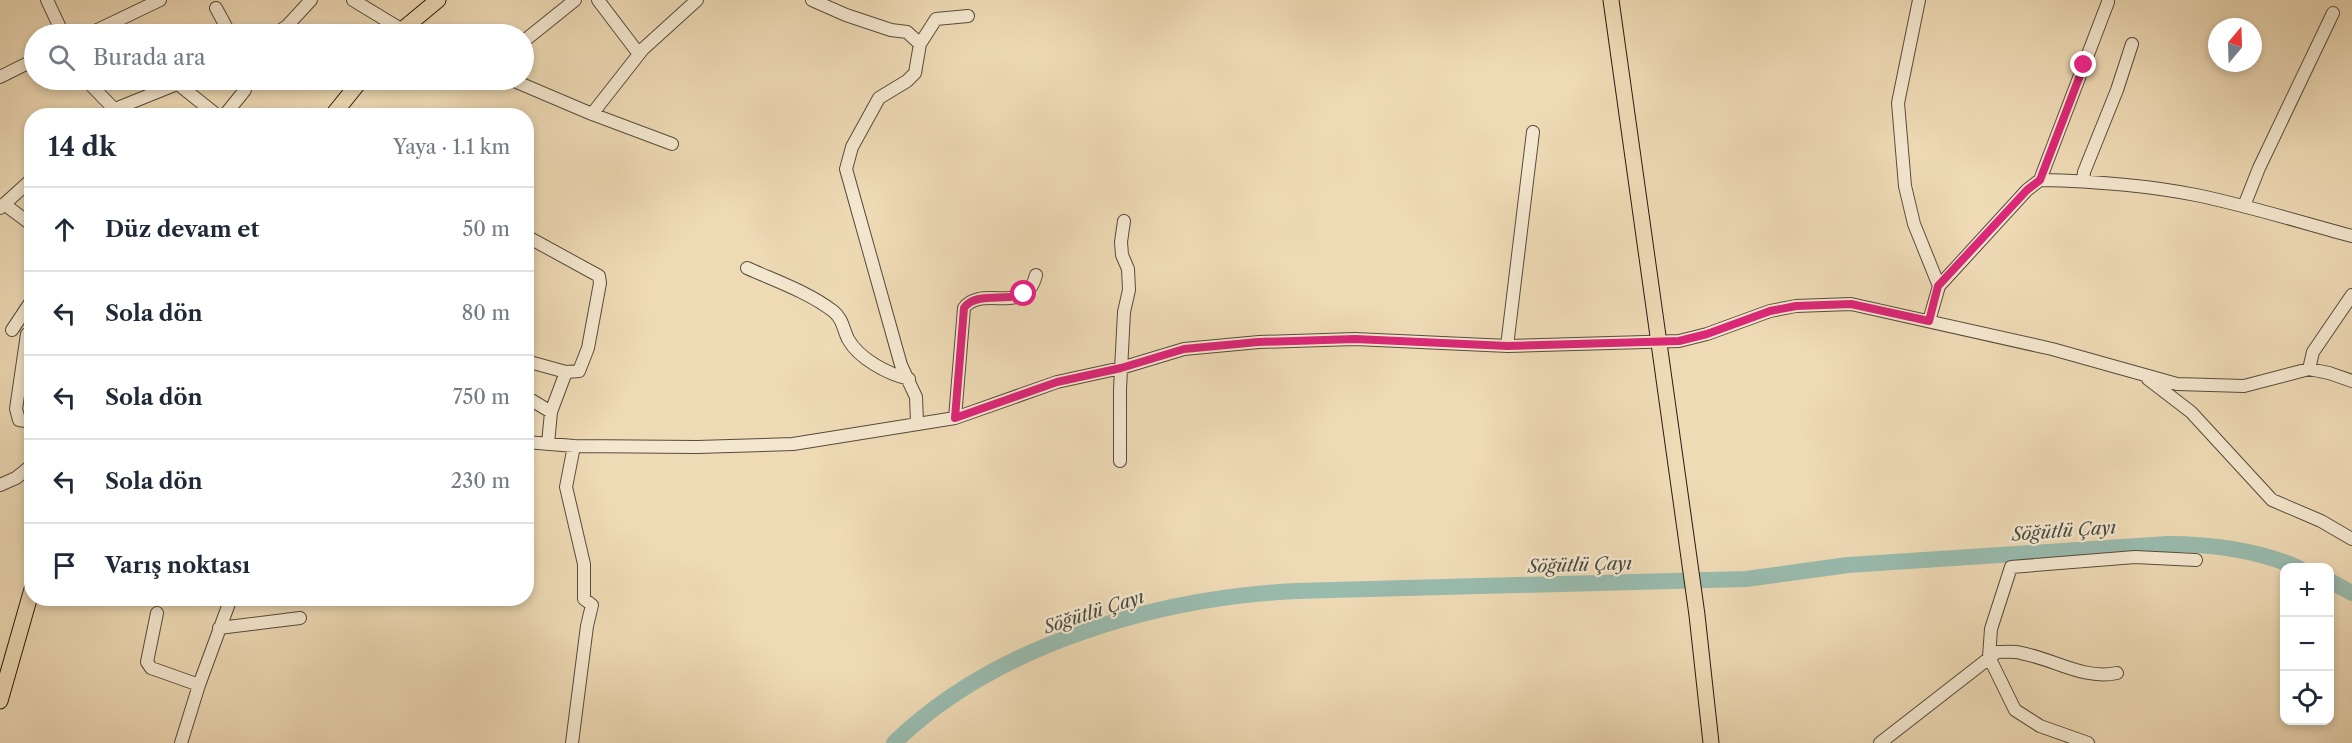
<!DOCTYPE html>
<html lang="tr">
<head>
<meta charset="utf-8">
<style>
	:root { --surface:#fff; --page:#f2f2f3; --text:#1f2937; --muted:#747a83; --line:#e0e1e3 }
	body { margin:0; font-family:"Libre Caslon Text",serif; background:var(--page); color:var(--text) }
	.controls { position:absolute; right:18px; bottom:18px; display:grid; overflow:hidden; border-radius:12px; box-shadow:0 3px 9px #0003 }
	.controls button { width:54px; height:54px; display:grid; place-items:center; padding:0; border:0; border-bottom:2px solid var(--line); background:var(--surface); color:var(--text); font:30px sans-serif }
	.compass { position:absolute; left:2208px; top:18px; width:54px; height:54px; border-radius:50%; background:var(--surface); box-shadow:0 3px 9px #0003; rotate:19deg }
	.stop { position:absolute; width:18px; height:18px; margin:-14px; border:4px solid #db2777; border-radius:50%; background:#fff }
	.stop.end { background:#db2777; border-color:#fff; box-shadow:0 2px 6px #0008 }
	.list { margin:0; padding:0; list-style:none }
	h2 { display:flex; justify-content:space-between; align-items:center; height:78px; margin:0; padding:0 24px; font-size:26px }
	h2 small { font-size:20px; font-weight:400; color:var(--muted) }
	.list li { display:grid; grid-template-columns:39px 1fr auto; gap:18px; align-items:center; box-sizing:border-box; height:84px; padding:0 24px; border-top:2px solid var(--line) }
	.list b { display:block; font-size:22px; white-space:nowrap }
	.list em { font-size:20px; font-style:normal; color:var(--muted) }
	.icon { flex:none; width:33px; height:33px; fill:none; stroke:currentColor; stroke-width:2; stroke-linecap:round; stroke-linejoin:round }
	.map { position:relative; flex:none; width:2352px; height:743px; overflow:hidden }
	.search { position:absolute; background:var(--surface); box-shadow:0 3px 9px #0003; left:24px; top:24px; width:510px; height:66px; display:flex; align-items:center; gap:15px; box-sizing:border-box; padding:0 21px; border-radius:33px; color:var(--muted); font-size:22px }
	.panel { position:absolute; background:var(--surface); box-shadow:0 3px 9px #0003; left:24px; top:108px; width:510px; height:498px; border-radius:24px }
	.map>svg:first-child { display:block }
</style>
</head>
<body>
<div class="map">
<svg width="2352" height="743" viewBox="0 0 2352 743">
	<rect width="100%" height="100%" fill="#eedab5"/>
	<filter id="stains"><feTurbulence type="fractalNoise" baseFrequency=".00333" numOctaves="4"/><feColorMatrix values="0 0 0 0 .2 0 0 0 0 .09 0 0 0 0 .02 0 0 0 .5 -.17"/></filter>
	<radialGradient id="worn" r=".72"><stop offset=".6" stop-color="#630" stop-opacity="0"/><stop offset="1" stop-color="#630" stop-opacity=".3"/></radialGradient>
	<g fill="none" stroke-linecap="round" stroke-linejoin="round">
		<path stroke="#99bbae" stroke-width="16" d="M2330,581l22,12
			M894,743c101,-99 264,-145 402,-152l450,-12 102,-14 320,-21c45,0 89,6 131,24"/>
		<g stroke="#564c3b" stroke-width="14">
			<path id="minor" d="M47,0l16,34
				M353,0l56,34
				M598,0l41,54
				M812,0l34,15 45,15 16,2 13,12
				M1919,0l-21,103 7,83 9,38 25,62 -10,35
				M216,8l14,26
				M89,34l71,-34
				M275,34l12,-8 24,-26
				M524,41l51,-41
				M0,77l34,-17
				M86,80l32,33
				M512,80l80,34 80,30
				M178,84l40,32
				M592,114l51,-65 54,-49
				M106,116l9,-7 72,-29
				M224,116l21,-26
				M2040,180c52,1 105,5 156,15 53,11 104,27 156,41
				M2083,181l1,-9 33,-82 15,-46
				M4,204l28,21
				M2244,206l15,-38 74,-155
				M0,208l32,-29
				M526,236l73,40 1,7 -12,65 -9,23 -13,1 -40,-11
				M747,268c29,13 61,24 86,43 10,8 10,18 15,28 11,20 40,35 61,40
				M1939,286l88,-96 13,-10 68,-178
				M12,330l20,-30
				M27,334l-11,75 3,11 13,2
				M1507,346l26,-214
				M2309,369l4,-17 39,-57
				M2148,379l43,33 81,88 49,21 31,18
				M526,400l7,1 18,11 -3,32
				M551,412l15,-40
				M955,418l9,-110c17,-24 62,9 72,-33
				M917,422l-1,-25 -15,-32 -55,-196 6,-22 27,-49 28,-17 8,-8 5,-29 16,-25 32,-3
				M526,442l48,4 123,1 96,-3 162,-26 102,-36 64,-14 63,-19 75,-7 96,-3 153,7 171,-5 28,-7 63,-23 26,-5 55,-2 201,45 125,35 67,2 65,-17 20,4 23,8
				M1120,461v-72l4,-77 5,-22 -1,-21 -6,-14 -1,-13 3,-21
				M0,485l16,-7 16,-13
				M157,613l-10,49 4,6 48,17
				M219,628l81,-10
				M181,743l18,-58 32,-87
				M572,743l15,-117 5,-21 -8,-6v-35l-18,-77 8,-41
				M1880,743l117,-91c8,0 17,-1 24,1 33,6 62,27 96,20
				M2088,743l-48,-17 -25,-16 -26,-53 2,-28 20,-62 124,-10 61,3"/>
		</g>
		<g stroke="#241c12" stroke-width="17">
			<path id="major" d="M1611,0l86,615 14,128
				M397,34l41,-34
				M332,116l29,-36
				M0,701l32,-112"/>
		</g>
		<use href="#minor" stroke="#f4e7cf" stroke-width="12"/>
		<use href="#major" stroke="#eedab5" stroke-width="15"/>
	</g>
	<g fill="none" stroke-linecap="round" stroke-linejoin="round">
		<path stroke="#db2777" stroke-width="8" d="M1024,294c-18,8 -48,-3 -60,14l-9,110 102,-36 64,-14 63,-19 74,-7 97,-3 153,7 171,-5 28,-7 63,-23 26,-5 55,-2 78,17 9,-35 89,-96 13,-10 44,-115"/>
	</g>
	<g text-anchor="middle" stroke-width="4.5" stroke-linejoin="round" paint-order="stroke">
		<g font-size="18" font-style="italic" fill="#474c41" stroke="#f4e7cf">
			<text transform="translate(2064 531) rotate(-4)" y="6">Söğütlü Çayı</text>
			<text transform="translate(1580 565) rotate(-2)" y="6">Söğütlü Çayı</text>
			<text transform="translate(1094 612) rotate(-18)" y="6">Söğütlü Çayı</text>
		</g>
	</g>
	<rect width="100%" height="100%" filter="url(#stains)"/>
	<rect width="100%" height="100%" fill="url(#worn)"/>
</svg>
<div class="controls">
<button>+</button>
<button>−</button>
<button><svg class="icon" aria-label="locate" viewBox="0 0 24 24"><circle cx="12" cy="12" r="6"/><path d="M12 2v4M12 18v4M2 12h4M18 12h4"/></svg></button>
</div>
<svg class="compass" viewBox="-18 -18 36 36"><path d="M0-13l5 13h-10z" fill="#e53935"/><path d="M0 13l5-13h-10z" fill="#747a83"/></svg>
<div class="stop" style="left:1024px;top:294px"></div>
<div class="stop end" style="left:2084px;top:65px"></div>
<div class="search"><svg class="icon" aria-label="search" viewBox="0 0 24 24"><circle cx="10" cy="10" r="6"/><path d="M15 15l6 6"/></svg>Burada ara</div>
<section class="panel">
<h2>14 dk<small>Yaya · 1.1 km</small></h2>
<ul class="list">
<li><svg class="icon" aria-label="ahead" viewBox="0 0 24 24"><path d="M12 20V5M6 11l6-6 6 6"/></svg><div><b>Düz devam et</b></div><em>50 m</em></li>
<li><svg class="icon" aria-label="left" viewBox="0 0 24 24"><path d="M17 20v-9H6M10 6l-5 5 5 5"/></svg><div><b>Sola dön</b></div><em>80 m</em></li>
<li><svg class="icon" aria-label="left" viewBox="0 0 24 24"><path d="M17 20v-9H6M10 6l-5 5 5 5"/></svg><div><b>Sola dön</b></div><em>750 m</em></li>
<li><svg class="icon" aria-label="left" viewBox="0 0 24 24"><path d="M17 20v-9H6M10 6l-5 5 5 5"/></svg><div><b>Sola dön</b></div><em>230 m</em></li>
<li><svg class="icon" aria-label="arrive" viewBox="0 0 24 24"><path d="M6 21V4h12l-3 4 3 4H6"/></svg><div><b>Varış noktası</b></div></li>
</ul>
</section>
</div>
</body>
</html>
